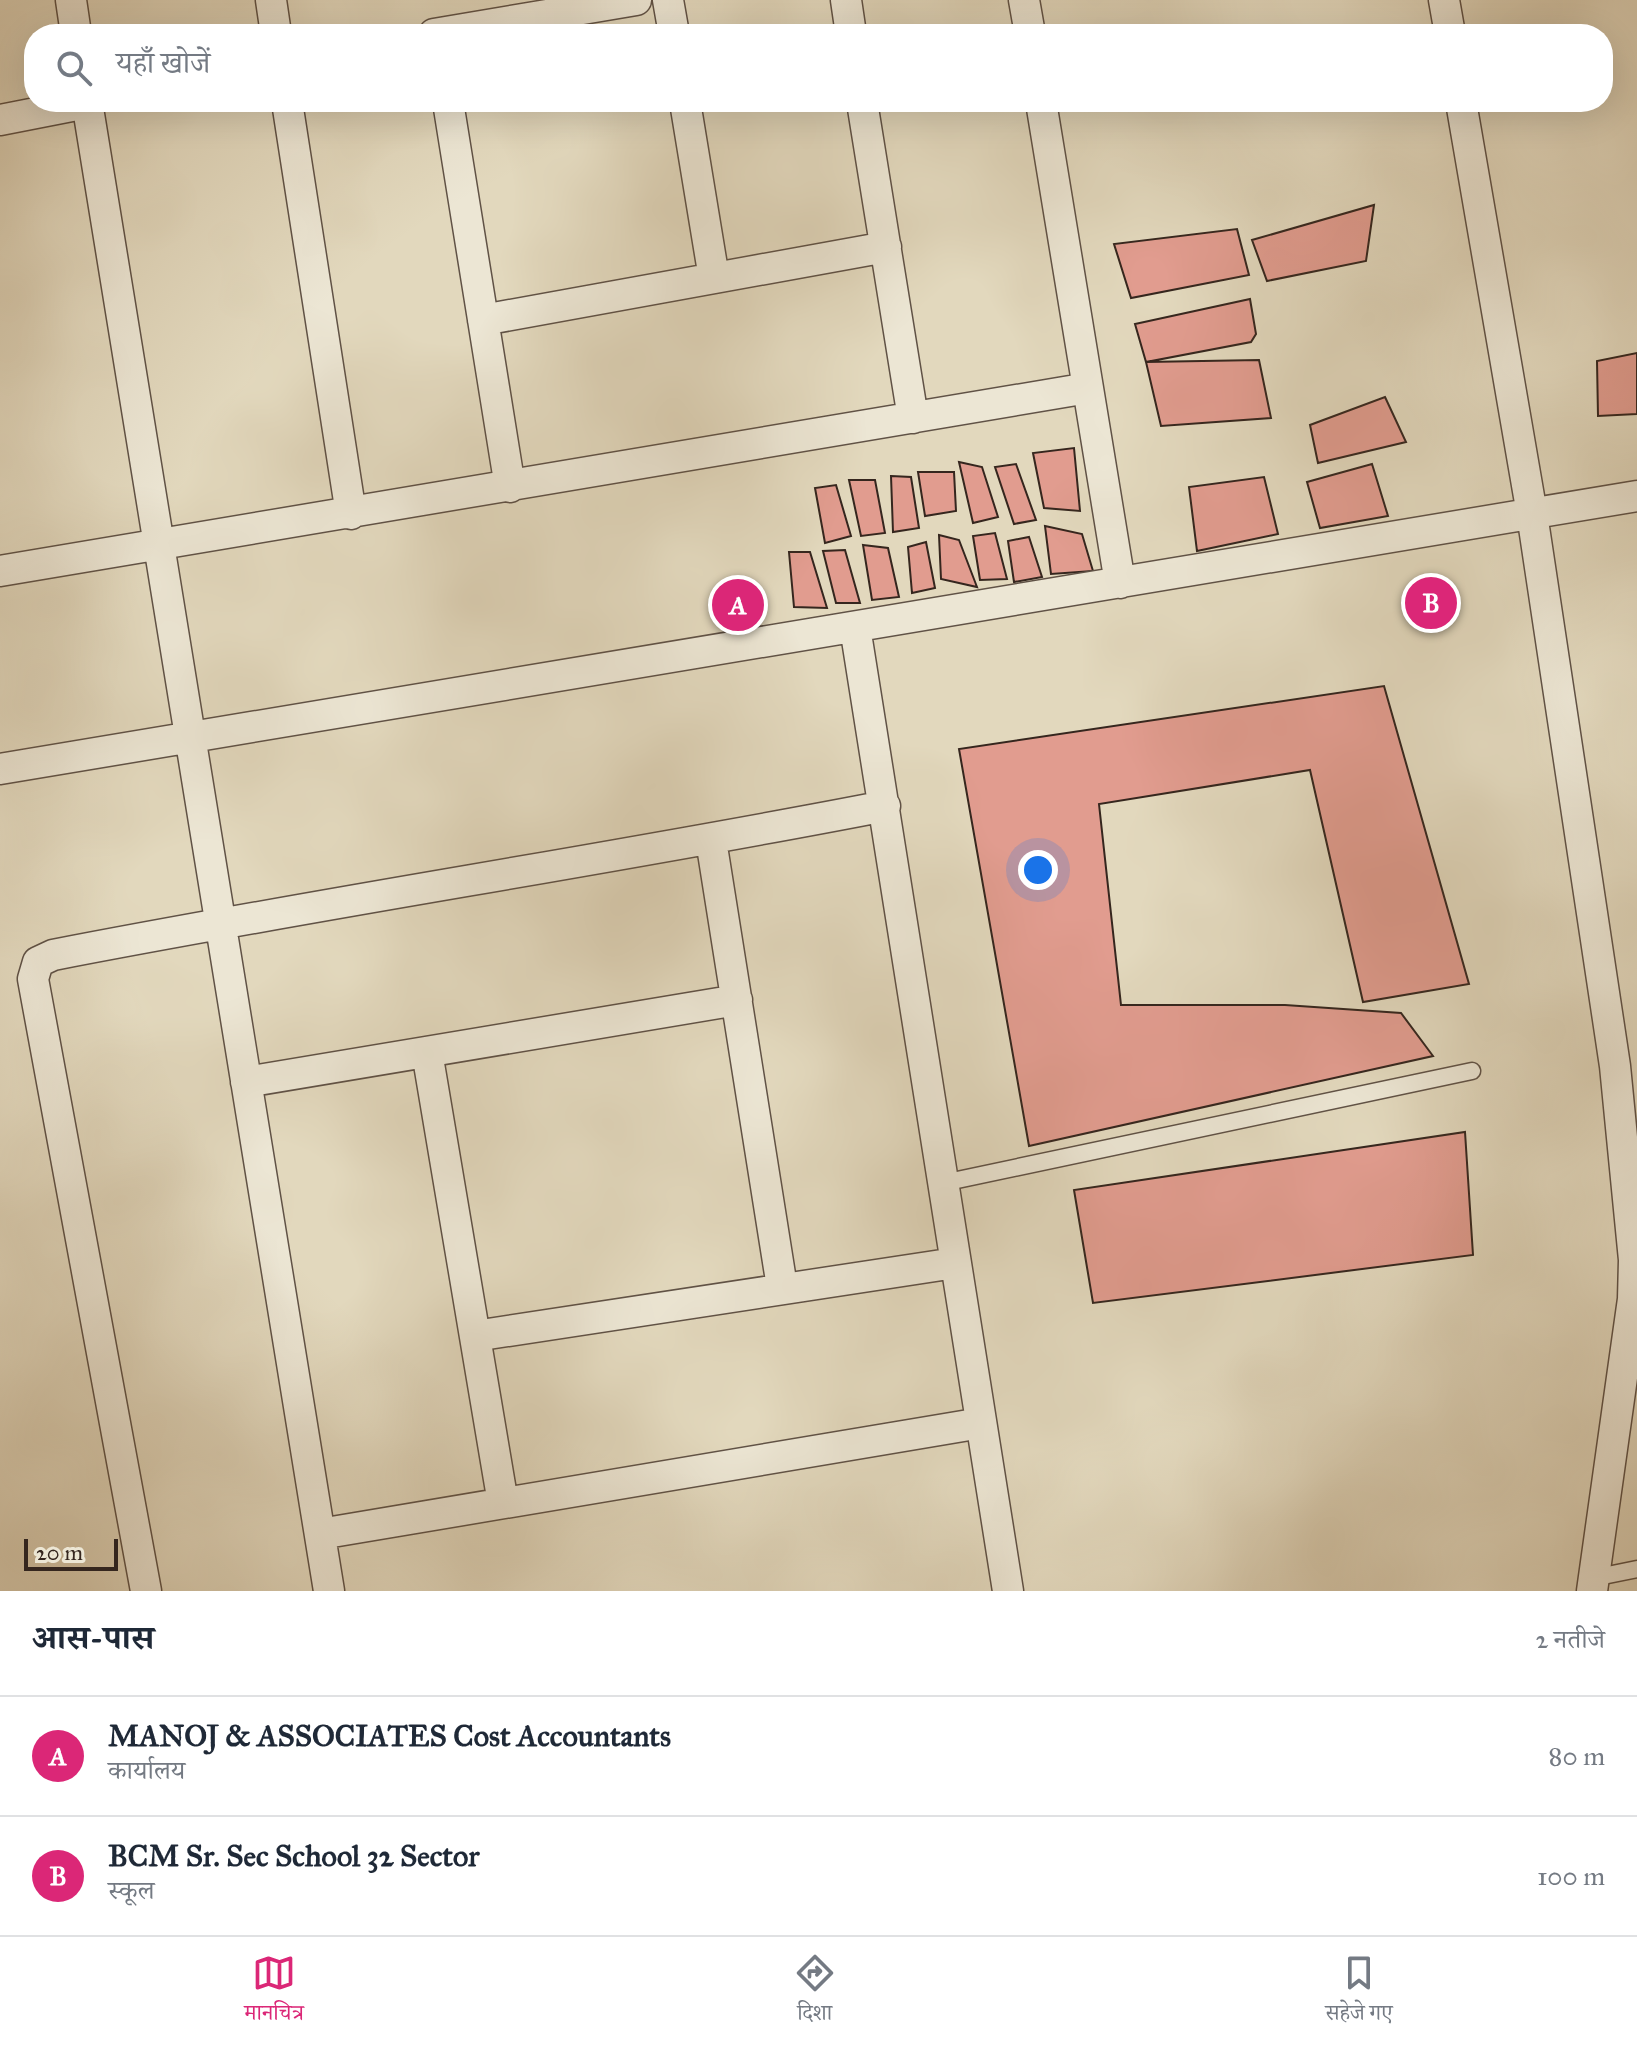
<!DOCTYPE html>
<html lang="hi">
<head>
<meta charset="utf-8">
<style>
	:root { --surface:#fff; --page:#f2f2f3; --text:#1f2937; --muted:#747a83; --line:#e0e1e3; --accent:#db2777 }
	body { margin:0; font-family:"IM FELL Great Primer","Noto Serif Devanagari",serif; background:var(--page); color:var(--text) }
	.scale { position:absolute; left:24px; bottom:20px; width:94px; box-sizing:border-box; padding-left:8px; border:4px solid #35261e; border-top:0; font-size:22px; line-height:28px; white-space:nowrap; color:#35261e; -webkit-text-stroke:6px #ece6d4; paint-order:stroke }
	.you { position:absolute; left:1038px; top:870px; width:28px; height:28px; margin:-20px; border:6px solid #fff; border-radius:50%; background:#1a73e8; box-shadow:0 0 0 12px #1a73e833 }
	.badge { display:grid; place-items:center; width:52px; height:52px; border-radius:50%; background:var(--accent); color:#fff; font-size:26px; font-weight:700 }
	.pin { position:absolute; translate:-50% -50%; border:4px solid #fff; box-shadow:0 2px 8px #0006 }
	.list { margin:0; padding:0; list-style:none }
	h2 { display:flex; justify-content:space-between; align-items:center; height:104px; margin:0; padding:0 32px; font-size:34px }
	h2 small { font-size:26px; font-weight:400; color:var(--muted) }
	.list li { display:grid; grid-template-columns:52px 1fr auto; gap:24px; align-items:center; box-sizing:border-box; height:120px; padding:0 32px; border-top:2px solid var(--line) }
	.list b { display:block; font-size:30px; white-space:nowrap }
	.list p { margin:0; font-size:26px; white-space:nowrap; color:var(--muted) }
	.list em { font-size:26px; font-style:normal; color:var(--muted) }
	.icon { flex:none; width:44px; height:44px; fill:none; stroke:currentColor; stroke-width:2; stroke-linecap:round; stroke-linejoin:round }
	.map { position:relative; flex:none; width:1637px; height:1591px; overflow:hidden }
	.search { position:absolute; background:var(--surface); box-shadow:0 8px 32px #0002; left:24px; right:24px; top:24px; height:88px; display:flex; align-items:center; gap:20px; box-sizing:border-box; padding:0 28px; border-radius:32px; color:var(--muted); font-size:30px }
	.sheet { height:344px; background:var(--surface) }
	nav { display:flex; justify-content:space-around; align-items:center; box-sizing:border-box; height:112px; border-top:2px solid var(--line); background:var(--surface); font-size:22px; color:var(--muted) }
	nav a { display:grid; justify-items:center; gap:4px }
	nav .on { color:var(--accent) }
	.map>svg:first-child { display:block }
</style>
</head>
<body>
<div class="map">
<svg width="1637" height="1591" viewBox="0 0 1637 1591">
	<rect width="100%" height="100%" fill="#e2d8bd"/>
	<filter id="stains"><feTurbulence type="fractalNoise" baseFrequency=".0025" numOctaves="4"/><feColorMatrix values="0 0 0 0 .2 0 0 0 0 .09 0 0 0 0 .02 0 0 0 .5 -.17"/></filter>
	<radialGradient id="worn" r=".72"><stop offset=".6" stop-color="#630" stop-opacity="0"/><stop offset="1" stop-color="#630" stop-opacity=".3"/></radialGradient>
	<path fill="#e19c8f" stroke="#35261e" stroke-width="2" d="M1374,205l-8,56 -99,20 -15,-41z
		M1237,229l12,46 -118,23 -17,-54z
		M1250,299l6,35 -5,8 -105,20 -11,-38z
		M1637,353v61l-39,2 -1,-55z
		M1259,360l12,58 -110,8 -15,-64z
		M1385,397l21,45 -88,21 -8,-38z
		M1074,448l6,63 -36,-3 -11,-55z
		M959,462l23,5 16,50 -25,6z
		M1016,464l20,56 -22,4 -19,-57z
		M1372,464l16,52 -68,12 -13,-46z
		M918,472h36l2,39 -31,5z
		M891,476l20,1 8,51 -26,4z
		M1264,477l14,57 -81,17 -8,-64z
		M849,480h26l10,53 -24,3z
		M836,485l15,51 -26,7 -10,-55z
		M1045,526l37,8 11,37 -42,3z
		M995,533l12,46 -27,1 -7,-44z
		M939,535l20,5 18,47 -36,-8z
		M1029,537l13,40 -28,5 -6,-41z
		M926,542l9,46 -23,5 -4,-46z
		M863,545l25,3 11,49 -27,3z
		M845,550l15,53h-24l-13,-52z
		M789,552h21l17,56 -33,-1z
		M1384,686l85,298 -106,18 -53,-232 -211,34 22,201h164l116,8 32,43 -404,90 -70,-397z
		M1465,1132l8,123 -380,48 -19,-113z"/>
	<g fill="none" stroke-linecap="round" stroke-linejoin="round">
		<g stroke="#605246" stroke-width="19">
			<path id="lane" d="M943,1183l529,-112
				M1593,1578l44,-9"/>
		</g>
		<g stroke="#605246" stroke-width="33">
			<path id="street" d="M71,0l5,34
				M271,0l5,34
				M668,0l6,34
				M846,0l5,34
				M1024,0l6,34
				M1444,0l6,34
				M434,34l202,-34
				M87,102l242,1489
				M287,102l64,412
				M448,102l62,385
				M685,102l29,176
				M862,102l51,316
				M1041,102l79,481
				M1461,102l71,412 83,552 19,194 -1,39 -41,292
				M0,120l87,-17
				M483,320l403,-73
				M0,571l1088,-183
				M855,627l153,964
				M0,769l1637,-273
				M711,840l71,447
				M427,1052l76,451
				M246,1082l491,-82
				M475,1336l480,-73
				M320,1534l661,-111
				M146,1591l-113,-612 5,-17 15,-7c277,-54 555,-95 832,-149"/>
		</g>
		<use href="#lane" stroke="#ece6d4" stroke-width="16"/>
		<use href="#street" stroke="#ece6d4" stroke-width="30"/>
	</g>
	<rect width="100%" height="100%" filter="url(#stains)"/>
	<rect width="100%" height="100%" fill="url(#worn)"/>
</svg>
<div class="scale">20 m</div>
<div class="you"></div>
<div class="pin badge" style="left:738px;top:605px">A</div>
<div class="pin badge" style="left:1431px;top:603px">B</div>
<div class="search"><svg class="icon" aria-label="search" viewBox="0 0 24 24"><circle cx="10" cy="10" r="6"/><path d="M15 15l6 6"/></svg>यहाँ खोजें</div>
</div>
<section class="sheet">
<h2>आस-पास<small>2 नतीजे</small></h2>
<ul class="list">
<li><span class="badge">A</span><div><b>MANOJ &amp; ASSOCIATES Cost Accountants</b><p>कार्यालय</p></div><em>80 m</em></li>
<li><span class="badge">B</span><div><b>BCM Sr. Sec School 32 Sector</b><p>स्कूल</p></div><em>100 m</em></li>
</ul>
</section>
<nav>
<a class="on"><svg class="icon" aria-label="map" viewBox="0 0 24 24"><path d="M3 6l6-2 6 2 6-2v14l-6 2-6-2-6 2zM9 4v14M15 6v14"/></svg>मानचित्र</a>
<a><svg class="icon" aria-label="directions" viewBox="0 0 24 24"><path d="M12 3l9 9-9 9-9-9zM9 14v-3h6M13 9l2 2-2 2"/></svg>दिशा</a>
<a><svg class="icon" aria-label="saved" viewBox="0 0 24 24"><path d="M7 4h10v16l-5-4-5 4z"/></svg>सहेजे गए</a>
</nav>
</body>
</html>
